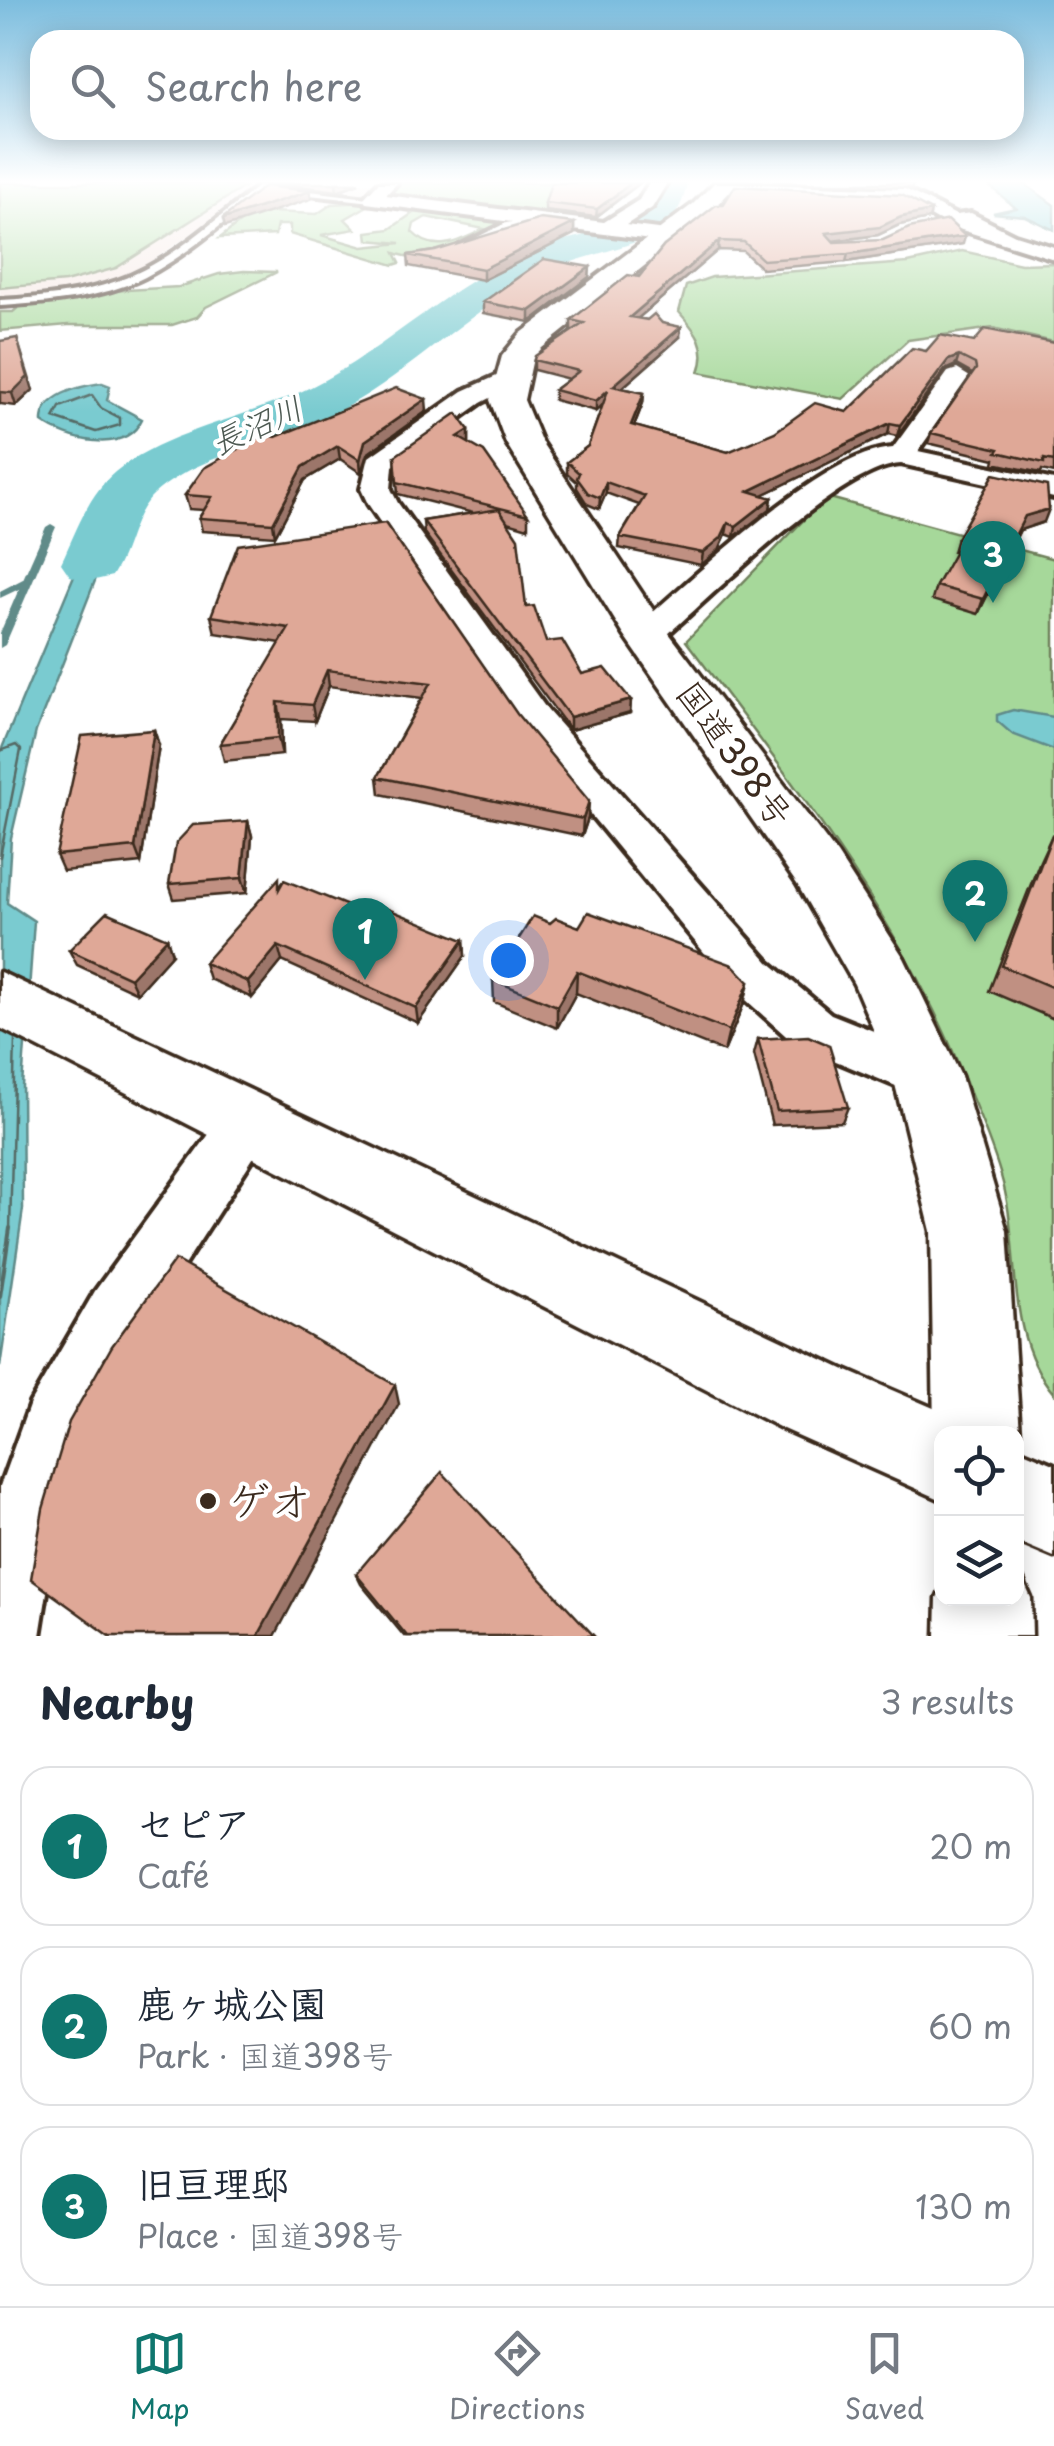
<!DOCTYPE html>
<html lang="en">
<head>
<meta charset="utf-8">
<style>
	:root { --surface:#fff; --page:#f2f2f3; --text:#1f2937; --muted:#747a83; --line:#e0e1e3; --accent:#0f766e }
	body { margin:0; font-family:"Playpen Sans","Klee One",sans-serif; background:var(--page); color:var(--text) }
	.controls { position:absolute; right:30px; bottom:30px; display:grid; overflow:hidden; border-radius:20px; box-shadow:0 5px 25px #0003 }
	.controls button { width:90px; height:90px; display:grid; place-items:center; padding:0; border:0; border-bottom:2px solid var(--line); background:var(--surface); color:var(--text); font:50px sans-serif }
	.you { position:absolute; left:508px; top:960px; width:35px; height:35px; margin:-25px; border:8px solid #fff; border-radius:50%; background:#1a73e8; box-shadow:0 0 0 15px #1a73e833 }
	.badge { display:grid; place-items:center; width:65px; height:65px; border-radius:50%; background:var(--accent); color:#fff; font-size:32px; font-weight:700 }
	.pin { position:absolute; translate:-50% -82px; filter:drop-shadow(0 2px 5px #0008) }
	.pin::after { content:''; position:absolute; top:52px; width:35px; height:30px; background:inherit; clip-path:polygon(0 0,100% 0,50% 100%) }
	.list { margin:0; padding:0; list-style:none }
	h2 { display:flex; justify-content:space-between; align-items:center; height:130px; margin:0; padding:0 40px; font-size:42px }
	h2 small { font-size:32px; font-weight:400; color:var(--muted) }
	.list li { display:grid; grid-template-columns:65px 1fr auto; gap:30px; align-items:center; box-sizing:border-box; height:160px; margin:0 20px 20px; padding:0 20px; border:2px solid var(--line); border-radius:30px }
	.list b { display:block; font-size:38px; white-space:nowrap }
	.list p { margin:0; font-size:32px; white-space:nowrap; color:var(--muted) }
	.list em { font-size:32px; font-style:normal; color:var(--muted) }
	.icon { flex:none; width:55px; height:55px; fill:none; stroke:currentColor; stroke-width:2; stroke-linecap:round; stroke-linejoin:round }
	.map { position:relative; flex:none; width:1054px; height:1636px; overflow:hidden }
	.search { position:absolute; background:var(--surface); box-shadow:0 5px 25px #0003; left:30px; right:30px; top:30px; height:110px; display:flex; align-items:center; gap:25px; box-sizing:border-box; padding:0 35px; border-radius:30px; color:var(--muted); font-size:38px }
	.sheet { height:670px; background:var(--surface) }
	nav { display:flex; justify-content:space-around; align-items:center; box-sizing:border-box; height:140px; border-top:2px solid var(--line); background:var(--surface); font-size:28px; color:var(--muted) }
	nav a { display:grid; justify-items:center; gap:5px }
	nav .on { color:var(--accent) }
	.map>svg:first-child { display:block }
</style>
</head>
<body>
<div class="map">
<svg width="1054" height="1636" viewBox="0 0 1054 1636">
	<rect width="100%" height="100%" fill="#fff"/>
	<filter id="ink" filterUnits="userSpaceOnUse"><feTurbulence type="fractalNoise" baseFrequency=".01" numOctaves="2"/><feDisplacementMap in="SourceGraphic" scale="20" xChannelSelector="R" yChannelSelector="G"/><feConvolveMatrix kernelMatrix="1 2 1 2 8 2 1 2 1" color-interpolation-filters="sRGB"/></filter>
	<g filter="url(#ink)">
		<path fill="#f5e5e0" d="M0,183h382l-15,14 -106,-11 -139,95 -81,17 -41,3z"/>
		<path fill="#a6d89a" stroke="#70815c" stroke-width="2.5" fill-rule="evenodd" d="M0,183h213l31,4 -128,81 -51,14 -65,6z
			M395,183h198l-36,31 -11,3 -157,-19 -4,-4z
			M370,202l151,18c-41,9 -82,50 -126,33l5,10 -6,2 -104,-31v-9h-13l-2,10 -55,3 27,-21 23,-5 47,2 15,-10zM369,205l47,6 -26,18 -23,3 1,8 33,3 -38,4 -42,-12 34,-6 -10,-10zM426,217l58,12c-24,12 -50,26 -72,3l2,-8z
			M962,251l59,13 33,-1v79l-61,-14 -85,12 -65,59 -144,-27c10,-26 -3,-41 -20,-60l7,-26 26,-9 196,-14z
			M244,271l33,1 -71,35 -9,10 -25,8h-104l-68,6v-19h13l7,-6 89,-15 70,-4 40,-13z
			M826,497l228,62v835c-50,-60 -33,-140 -51,-211 -9,-34 -24,-68 -37,-100 -63,-162 -176,-304 -280,-442z"/>
		<path fill="#7acbd0" stroke="#618b89" stroke-width="2.5" d="M986,183h37l31,22v25l-29,-14 -32,-3 23,-5z
			M102,383l8,3 -3,14 35,19c-17,37 -75,21 -100,3 -1,-27 38,-36 60,-39z
			M153,454l-8,30 -12,10 -13,23 -84,214 -25,107 -4,65 27,18 -12,165 1,123 -23,158v-614l100,-240 37,-50z
			M1013,710l41,7v33l-42,-16 -15,-13v-6z"/>
		<g fill="none" stroke-linecap="round" stroke-linejoin="round">
			<path stroke="#546a65" stroke-width="2.5" d="M92,395l9,13 19,10v7l-24,7 -42,-14 6,-11z
				M0,751l16,-6 5,5 -21,107
				M10,1230l5,-191"/>
			<path stroke="#546a65" stroke-width="4" d="M0,1297l10,-69"/>
			<path fill="#618b89" fill-rule="evenodd" d="M51,524l5,3 -51,118 -5,3v-15l19,-44 -19,9v-7l23,-12 23,-52z"/>
			<path fill="#7acbd0" fill-rule="evenodd" d="M655,183h32c-4,23 -13,37 -32,51 -41,19 -87,24 -128,47 -68,38 -123,97 -194,133 -54,27 -136,40 -180,81 -22,21 -24,56 -41,81l-21,5 -21,-5 -9,-13c15,-31 27,-68 54,-91 46,-39 126,-53 181,-78 84,-37 148,-108 233,-143 43,-19 112,-14 126,-68z"/>
			<g stroke="#3b2a1e" stroke-width="8">
				<path id="lane" d="M260,185l116,14 -4,3 -107,-12c-39,30 -76,64 -120,87 -44,22 -97,26 -145,29v-6c39,-2 79,-6 117,-19 53,-18 98,-62 143,-96z
					M542,217l3,5 -34,5 -44,21 -8,-2 47,-23z"/>
			</g>
			<g stroke="#3b2a1e" stroke-width="8">
				<path id="street" d="M378,183h19l-11,12 218,27 35,-22 10,-17h18l-15,25 -26,17 40,5 10,6 -10,6 -300,-39 -3,-4z
					M733,183l172,6 51,26 15,-2 44,22 39,12v12l-108,-34 -45,-26 -161,-8 -6,-1z
					M957,369l13,8 -52,74 136,29v18l-153,-34c-61,3 -192,135 -242,178l-12,4 -12,-4 -6,-7 6,-7c56,-47 188,-177 258,-180l55,-76z
					M510,370l9,3 4,5 -4,5 -38,20 -88,63 -2,23 7,14 150,208 221,251 62,52 115,46 7,16 -7,16 -19,7 -132,-55 -60,-54 -215,-261 -152,-225 -7,-15 8,-32 94,-66z
					M250,1096l19,8 8,17 -138,214 -56,103 -25,85 -18,113h-40v-150l30,-83 65,-112 136,-187z"/>
			</g>
			<g stroke="#3b2a1e" stroke-width="7">
				<path id="secondary" d="M0,972l843,397 130,56 3,9h-34v66l-159,-71 -783,-401z"/>
			</g>
			<g stroke="#3b2a1e" stroke-width="7">
				<path id="primary" d="M1016,1448l38,16v93l-38,-16z"/>
			</g>
			<g stroke="#3b2a1e" stroke-width="7">
				<path id="highway" d="M714,183h24l-29,31 -167,134 -9,10 -9,42 18,43 123,185 172,226 67,104 57,118 46,155 13,203 -4,9v-9h-74v19l-8,-19 -3,-203 -38,-155 -39,-92 -57,-100 -173,-249 -118,-192 -16,-43 12,-44 18,-22 173,-130z
					M1016,1564l15,34 1,38h-96l1,-38 5,-12v12h74z"/>
			</g>
			<use href="#lane" fill="#fff" fill-rule="evenodd"/>
			<use href="#street" fill="#fff" fill-rule="evenodd"/>
			<use href="#secondary" fill="#fff" fill-rule="evenodd"/>
			<use href="#primary" fill="#fff" fill-rule="evenodd"/>
			<use href="#highway" fill="#fff" fill-rule="evenodd"/>
		</g>
		<path fill="#c09082" stroke="#3b2a1e" stroke-width="2.5" d="M277,183h82l-22,8z
			M640,183l-44,34 -51,-6v-8z
			M812,183h101l-1,5z
			M931,211l-2,8 -30,6 -21,10 -45,6 1,1 129,2 -117,18 -84,7 -19,-18 -25,-1 -80,68 24,5 18,14 -58,51 22,5 -1,10 -9,23 94,26 119,-40 79,-61 48,-9 80,1v130l-12,-3 -1,3 -38,-8 -9,-2 1,-4 -67,-16 3,-10 41,-59 -16,-9 -11,5 -48,66 -9,-2 -126,61 10,3 -2,11 -36,28 -8,-3 -7,16 -18,15 -82,-17 1,-11 19,-32 -33,-12 -7,16 -12,-5 -10,-16v-6l-10,-9v-11l21,-16 15,-42 -7,7 -42,-11v-10l15,-11 -35,-9v-10l39,-30h-2v-10l68,-43 25,-31z
			M574,223v11l-91,46 -74,-14 -1,-11 27,-4z
			M590,267l-1,10 -59,45 -47,-9v-11z
			M0,341l33,49 -17,16 -16,-2z
			M427,411l-60,43 -6,19 -21,-14 -35,21 -30,56 -73,-5 -3,-13 5,-8 -15,-1 -4,-14 91,-58z
			M469,430v12l-1,1 60,72v13l-20,-6 18,85 20,35 36,32 49,26 -1,13 -60,17 -146,-197 -1,-12 50,-8 -75,-19 -3,-38z
			M1044,522l-24,8 -42,84 -46,-14 4,-14 19,-33 -2,-1 4,-14z
			M385,523l203,295 -6,18 -202,-42 -2,-17 44,-79 -93,-12 -14,35 -34,-2 1,36 -58,6 -4,-17 61,-101 -66,-10 -4,-17z
			M154,730l5,15 -18,118 -78,8 -7,-16z
			M248,821l4,15 -5,57 -73,6 -5,-15z
			M1052,835l2,1v183l-65,-28 51,-130z
			M281,885l94,32 89,23 1,16 -47,67 -136,-62 -30,37 -43,-19 -5,-16z
			M550,923l29,4 170,55 -5,21 -20,49 -148,-59 -19,35 -63,-26 -1,-22z
			M167,938l5,16 -35,39 -60,-28 -8,-15z
			M758,1039l90,68 -6,15 -70,3 -18,-71z
			M356,1574l238,62h-190l-43,-52z"/>
		<path fill="#9c766a" stroke="#3b2a1e" stroke-width="2.5" d="M336,183h23l-22,8z
			M631,183h9l-44,34 1,-8z
			M310,191l1,8 -86,28 -2,-8z
			M931,211l-2,8 -30,6 -21,10 -54,7 2,-9z
			M574,223v11l-91,46v-11z
			M965,236l-2,8 -117,18 2,-8z
			M719,241l-1,9 -89,76 1,-9z
			M590,267l-1,10 -59,45v-11z
			M681,327l-1,10 -67,59v-10z
			M17,338l16,52 -17,16 -4,-13z
			M959,356l-3,9 -11,5 -48,66 3,-11 48,-65z
			M608,390v10l-12,11v-10z
			M644,393l-1,10 -13,33 1,-11z
			M426,399l1,12 -60,43 -6,19 -1,-13 5,-19z
			M890,423l-2,11 -140,68 1,-11z
			M469,430v12l-11,7v-12z
			M338,446l2,13 -35,21 -30,56 -2,-13 30,-56z
			M606,482v11l-7,16 1,-11z
			M772,498l-2,11 -36,28 2,-11z
			M1049,509l-5,13 -24,8 -42,84 5,-15 42,-83z
			M728,523l-2,11 -7,16 -18,15 2,-12z
			M327,670l2,16 -14,35 -3,-16z
			M631,700l-1,13 -60,17v-13z
			M278,702l3,17 1,36 -4,-17z
			M154,730l5,15 -18,118 -6,-16z
			M589,801l-1,17 -6,18 1,-17z
			M248,821l4,15 -5,57 -5,-15z
			M167,938l5,16 -35,39 -7,-15z
			M464,940l1,16 -47,67 -2,-15z
			M278,946l4,15 -30,37 -4,-16z
			M577,971l-1,22 -19,35v-22z
			M749,982l-5,21 -20,49 5,-21z
			M395,1385l4,19 -124,232h-17z"/>
		<path fill="#dfa897" stroke="#3b2a1e" stroke-width="2.5" d="M551,183h80l-34,26 -52,-6z
			M265,186l45,5 -87,28v-1z
			M735,186l167,9 29,16 -30,6 -21,10 -54,6 8,9 49,-2 26,-12 39,-8 17,16 -117,18 -85,6 -19,-18 -25,-1 -89,76 17,3 7,-6 8,9 19,4 -68,59 31,7 -13,32 97,27 47,-20 40,-29 32,9 65,-64 14,3 14,-16 34,7 11,-13 69,14v118l-10,-2v4l-38,-9 -9,-2 2,-3 -68,-16 45,-64 -1,-5 -16,-8 -11,4 -48,65 -10,-2 -141,68 23,7 -36,28 -8,-3 -7,15 -18,15 -83,-16 25,-41 -39,-14 -6,16 -12,-5 -11,-15 2,-5 -12,-11 21,-16 20,-56 -12,11 -42,-11 25,-19 -45,-11 1,-4 49,-33 -13,-3 57,-45 11,2 25,-31 52,-41h7z
			M540,219l34,4 -91,46 -75,-14 27,-4z
			M544,259l46,8 -60,44 -47,-9z
			M17,338l11,39 -16,16 -12,-1v-51z
			M396,388l30,11 -61,42 -5,19 -22,-14 -35,21 -30,56 -74,-5 13,-21 -27,-2 19,-27 61,-34 11,3z
			M457,413l12,17 -11,7 26,15 44,63 -131,-33 -2,-26z
			M994,474l53,12 2,23 -24,7 -42,83 -47,-13 26,-47 -5,-1z
			M499,509l19,29 8,69 8,-1 12,36 16,-2 20,34 23,-6 26,32 -61,17 -147,-196z
			M385,523l132,191 72,87 -6,18 -205,-42 53,-94 -104,-13 -15,35 -34,-3v36l-58,6 69,-116 -78,-12 27,-71z
			M154,730l-19,117 -79,8 26,-119z
			M248,821l-6,57 -73,6 7,-41 17,-18z
			M1052,835l2,1v152l-52,-22z
			M279,878v11l5,-9 91,37 8,-10 81,33 -48,68 -138,-62 -30,36 -44,-19z
			M107,912l60,26 -37,40 -61,-28z
			M588,912l145,53 16,17 -20,49 -152,-60 -20,35 -64,-26 40,-64 17,7 6,-5 23,9z
			M808,1036l21,9 19,62 -71,4 -19,-72z
			M175,1260l220,125 -137,251h-148l-79,-57 12,-70 26,-87 43,-76z
			M442,1472l152,164h-187l-51,-62z"/>
	</g>
	<linearGradient id="sky" x2="0" y2="1"><stop stop-color="#7cbdde"/><stop offset="0.44" stop-color="#fff"/><stop offset="1" stop-color="#fff" stop-opacity="0"/></linearGradient>
	<rect width="1054" height="412" fill="url(#sky)"/>
	<circle fill="#3b2a1e" stroke="#fff" stroke-width="4" cx="208" cy="1501" r="10"/>
	<g text-anchor="middle" stroke-width="8" stroke-linejoin="round" paint-order="stroke">
		<g font-size="32" font-style="italic" fill="#4e5a53" stroke="#fff">
			<text transform="translate(257 426) rotate(-24)" y="11">長沼川</text>
		</g>
		<g font-size="35" fill="#3b2a1e" stroke="#fff">
			<text transform="translate(734 754) rotate(54)" y="12">国道398号</text>
		</g>
		<g font-size="42" fill="#3b2a1e" stroke="#fff" text-anchor="start">
			<text x="228" y="1516">ゲオ</text>
		</g>
	</g>
</svg>
<div class="controls">
<button><svg class="icon" aria-label="locate" viewBox="0 0 24 24"><circle cx="12" cy="12" r="6"/><path d="M12 2v4M12 18v4M2 12h4M18 12h4"/></svg></button>
<button><svg class="icon" aria-label="layers" viewBox="0 0 24 24"><path d="M12 4l9 5-9 5-9-5zM3 14l9 5 9-5"/></svg></button>
</div>
<div class="you"></div>
<div class="pin badge" style="left:365px;top:980px">1</div>
<div class="pin badge" style="left:975px;top:942px">2</div>
<div class="pin badge" style="left:993px;top:603px">3</div>
<div class="search"><svg class="icon" aria-label="search" viewBox="0 0 24 24"><circle cx="10" cy="10" r="6"/><path d="M15 15l6 6"/></svg>Search here</div>
</div>
<section class="sheet">
<h2>Nearby<small>3 results</small></h2>
<ul class="list">
<li><span class="badge">1</span><div><b>セピア</b><p>Café</p></div><em>20 m</em></li>
<li><span class="badge">2</span><div><b>鹿ヶ城公園</b><p>Park · 国道398号</p></div><em>60 m</em></li>
<li><span class="badge">3</span><div><b>旧亘理邸</b><p>Place · 国道398号</p></div><em>130 m</em></li>
</ul>
</section>
<nav>
<a class="on"><svg class="icon" aria-label="map" viewBox="0 0 24 24"><path d="M3 6l6-2 6 2 6-2v14l-6 2-6-2-6 2zM9 4v14M15 6v14"/></svg>Map</a>
<a><svg class="icon" aria-label="directions" viewBox="0 0 24 24"><path d="M12 3l9 9-9 9-9-9zM9 14v-3h6M13 9l2 2-2 2"/></svg>Directions</a>
<a><svg class="icon" aria-label="saved" viewBox="0 0 24 24"><path d="M7 4h10v16l-5-4-5 4z"/></svg>Saved</a>
</nav>
</body>
</html>
